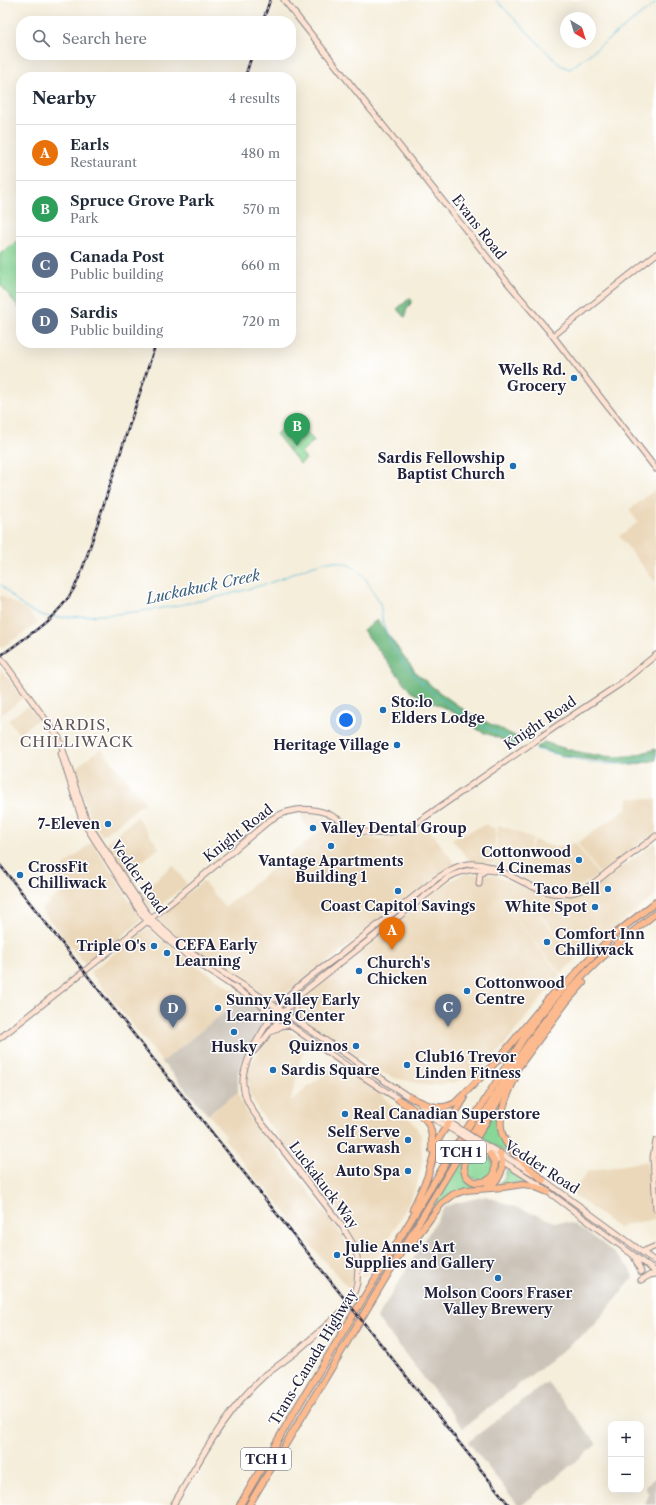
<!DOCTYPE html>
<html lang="en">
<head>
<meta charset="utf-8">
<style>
	:root { --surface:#fff; --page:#f6f6f7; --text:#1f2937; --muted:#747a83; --line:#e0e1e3; --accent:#1f6fb2 }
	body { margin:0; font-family:"Libre Caslon Text",serif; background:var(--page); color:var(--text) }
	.controls { position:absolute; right:12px; bottom:12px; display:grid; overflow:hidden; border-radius:8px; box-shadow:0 4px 16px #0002 }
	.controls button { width:36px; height:36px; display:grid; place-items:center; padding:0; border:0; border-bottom:1px solid var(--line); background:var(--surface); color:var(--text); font:20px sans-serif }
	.compass { position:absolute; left:560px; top:12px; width:36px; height:36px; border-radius:50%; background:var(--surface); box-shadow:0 4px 16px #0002; rotate:142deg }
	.you { position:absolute; left:346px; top:720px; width:14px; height:14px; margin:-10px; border:3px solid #fff; border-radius:50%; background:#1a73e8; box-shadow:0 0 0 6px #1a73e833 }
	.badge { display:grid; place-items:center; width:26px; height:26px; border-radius:50%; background:var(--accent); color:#fff; font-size:13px; font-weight:700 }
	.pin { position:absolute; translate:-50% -33px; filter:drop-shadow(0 1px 2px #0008) }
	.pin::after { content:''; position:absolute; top:21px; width:14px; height:12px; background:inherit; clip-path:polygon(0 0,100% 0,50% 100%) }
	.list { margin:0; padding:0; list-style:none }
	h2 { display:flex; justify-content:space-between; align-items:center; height:52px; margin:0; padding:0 16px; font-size:17px }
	h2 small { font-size:13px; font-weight:400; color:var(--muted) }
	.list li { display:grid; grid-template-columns:26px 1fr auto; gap:12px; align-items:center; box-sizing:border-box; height:56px; padding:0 16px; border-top:1px solid var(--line) }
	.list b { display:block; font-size:15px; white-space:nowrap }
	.list p { margin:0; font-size:13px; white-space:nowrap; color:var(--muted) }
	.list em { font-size:13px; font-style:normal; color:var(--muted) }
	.icon { flex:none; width:22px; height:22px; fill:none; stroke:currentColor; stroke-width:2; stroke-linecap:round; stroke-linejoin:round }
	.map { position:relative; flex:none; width:656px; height:1505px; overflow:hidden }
	.search { position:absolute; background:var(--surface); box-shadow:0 4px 16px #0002; left:16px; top:16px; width:280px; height:44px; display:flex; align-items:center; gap:10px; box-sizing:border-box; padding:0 14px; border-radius:16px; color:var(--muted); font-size:15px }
	.panel { position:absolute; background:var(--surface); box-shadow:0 4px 16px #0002; left:16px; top:72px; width:280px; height:276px; border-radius:16px }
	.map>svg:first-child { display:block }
</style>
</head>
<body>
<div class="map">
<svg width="656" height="1505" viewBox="0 0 656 1505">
	<rect width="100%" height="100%" fill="#fff"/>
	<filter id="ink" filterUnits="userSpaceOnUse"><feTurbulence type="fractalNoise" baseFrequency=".025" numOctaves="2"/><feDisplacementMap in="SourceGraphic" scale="8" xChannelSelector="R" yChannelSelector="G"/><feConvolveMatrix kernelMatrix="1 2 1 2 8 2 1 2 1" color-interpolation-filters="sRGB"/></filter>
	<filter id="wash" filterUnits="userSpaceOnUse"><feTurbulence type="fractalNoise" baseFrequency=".012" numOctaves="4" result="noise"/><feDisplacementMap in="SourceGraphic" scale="16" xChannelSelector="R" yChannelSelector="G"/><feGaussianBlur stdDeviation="0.9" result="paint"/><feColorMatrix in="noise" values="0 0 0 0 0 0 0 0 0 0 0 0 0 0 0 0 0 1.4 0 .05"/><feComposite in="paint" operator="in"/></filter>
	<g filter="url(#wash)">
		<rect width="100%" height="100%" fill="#f5eedb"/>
		<path fill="#ebd8ba" d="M656,489v94l-37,-47 19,-14 -9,-12z
			M0,595l28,16 10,12 -38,26z
			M0,668l23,30 -23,18z
			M28,706l10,13 -19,15 -11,-14z
			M101,748l44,54 -43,34 -9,-13 -8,-18 -11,-36z
			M628,798l28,1v33l-57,42 -22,-31 50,-34z
			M301,813h11l18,7 -17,14 -9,-11z
			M137,817l22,31 -32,25 -22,-29z
			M332,821l19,11 18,6 9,1 22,-2 26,-10 4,3 25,34 -166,127 -17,6 -16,-7 -42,-26 -56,-42v-5l45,-36 22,26z
			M487,824l3,3 6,2 -2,35 -24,-3 -18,-22z
			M498,825l10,3 25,11 -16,36 -22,-10z
			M534,840l22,8 19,-5 23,32 -15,10 -13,4 -13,2 -18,-5 -21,-11z
			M92,842l50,78 -56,45 -45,-56 22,-18 -11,-15z
			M656,842v53l-80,63 -33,-41h-2l4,-20 15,2 14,-1 19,-9z
			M173,865l14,19 -32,26h-4l-11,-17z
			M474,873l9,5 77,97 -71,89 -21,14 -17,5 -21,3 -35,-8 -17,-7 -81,-55 -1,-12 7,-9 144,-112 14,-8z
			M486,874l9,1 49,21 -4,22h2l33,41 -14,15 -79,-97z
			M148,929l3,1 17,15 34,24 41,28 -81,65 -72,-90 55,-42z
			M280,1028h5l22,16 -8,19 -8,38 41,-33 -1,-7 50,33 10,11 21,16 9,14 1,28 -5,22 -6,14 -41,73 -8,5 1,-13 -1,-7 -5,-14 -13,-23 -86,-110 -9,-19 -1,-16 2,-10 11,-17 3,-2 11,-15z
			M238,1092l3,9 9,17 81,101 15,22 6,13 3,18 -5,18 -39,-44 -47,-61 -4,-1 -36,-46 2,-2 -17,-21z
			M647,1161l8,58 -32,6 -4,4 -47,-36 16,-22z"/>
		<path fill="#cbc3b8" d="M243,997l18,16 2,5v5l-21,38 -4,11v20l-30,23 -46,-53z
			M486,1196l69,26h11l8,2 28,19 28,25 3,9 -39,49 -131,102 -86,-110 67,-110 9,-4z
			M547,1382l50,62 -75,61h-4l-50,-63z
			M656,1477v28h-10l-2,-3 3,-2 1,-7 -3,-7z"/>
		<path fill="#89d796" stroke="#567c68" d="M20,239l1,2v69l-21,-26v-30z
			M301,425l13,16 -13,11 5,7 -6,5 -24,-30 6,-5 6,7z
			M503,1098c-9,28 -2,32 10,57l-1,1 -32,-19z
			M474,1148l18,12 1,10 -3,6 -6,4 -12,-2c-9,-9 -3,-21 2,-30z
			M467,1150l-4,23 16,12v1l-39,17 -12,12z
			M507,1169l20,12v1l-30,4 8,-8z"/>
		<path fill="#6eb87f" stroke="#486d5d" d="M410,298l2,3 -6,10v5l-2,1 -7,-8z
			M377,620l40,54 22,18 31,22 51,25 -5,6 -36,-14 -29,-20 -40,-19 -48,-62z
			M544,742c27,9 56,17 85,14 9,-1 18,-5 27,-7v11l-24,5 -69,-9 -27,-8z"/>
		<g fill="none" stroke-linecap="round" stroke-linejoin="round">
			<path stroke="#60bcde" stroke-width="1" d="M496,0l64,65 10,4 86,-66
				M0,584c10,9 18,21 31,27 17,9 37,6 55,5 62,-3 124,-15 183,-33 21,-6 47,-24 69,-21 19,3 28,15 36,31 2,3 5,7 6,11 2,6 1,13 3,19 5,15 13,32 24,44 30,36 71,57 113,77
				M536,749c32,8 66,20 99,13 7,-2 14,-5 21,-7"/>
		</g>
	</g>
	<g filter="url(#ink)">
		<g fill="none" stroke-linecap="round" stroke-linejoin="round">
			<g stroke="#8c888b" stroke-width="7">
				<path id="secondary" d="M284,0l223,282 46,54 103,133
					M553,336l103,-82
					M0,657l59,81 28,84 59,90c31,36 73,57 112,83 52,34 102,70 154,104
					M61,753l21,67 60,95c36,41 86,66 129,97 44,30 85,63 131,89
					M479,884l1,-10 6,-4
					M297,998c-2,9 -2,16 2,25
					M265,1000l17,-2 7,-3
					M264,1007l4,9 1,7
					M271,1032l10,-6 8,-2
					M0,1038l174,-138 96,-80c17,-11 36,-14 56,-7 12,5 23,14 36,18 20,6 38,1 56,-9l140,-97 62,-41 36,-29
					M254,1051c16,-16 27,-37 43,-54l152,-120c16,-8 28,-9 45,-6
					M421,1104l39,25
					M420,1111l38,22
					M656,1141l-3,16 3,52
					M480,1142l53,31
					M478,1146l57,36 121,90
					M541,1178l115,84
					M642,1252l14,-6
					M634,1256l7,16
					M641,1280l9,-5 6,-1
					M260,1379l36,-27 49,-43 9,-16 3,-10 1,-16 -1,-11 -4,-12 -11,-18 -81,-104c-9,-11 -17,-23 -18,-38 -2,-25 30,-72 47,-90 15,-15 34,-27 50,-39 32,-25 64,-51 96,-76 9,-5 17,-12 27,-14 36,-9 68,35 107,28 17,-2 31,-16 44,-26 14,-10 28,-20 42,-31
					M173,1505c27,-44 50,-92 89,-127"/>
			</g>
			<g stroke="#8c888b" stroke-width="8">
				<path id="highway" d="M515,1078c-27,57 -15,63 28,102
					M410,1097c16,8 29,15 45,6l42,-42 56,-68
					M399,1100c24,16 35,18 33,50
					M490,1154l5,9 -1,12c-9,11 -29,10 -30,-7 0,-8 3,-14 7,-21l45,-77 51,-69 16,-18
					M487,1187c14,-7 18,-19 13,-34
					M413,1209l14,-31 12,-40 25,-39
					M411,1244l30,-40 13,-10 12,-4 37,-3 20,-3 8,1 17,7
					M240,1505l53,-91 152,-250 80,-128 15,-21 45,-52 30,-29 41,-32
					M249,1505l261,-434c25,-39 53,-77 87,-109 19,-17 39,-33 59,-49"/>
			</g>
			<use href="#secondary" stroke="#fee3d2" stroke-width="5"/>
			<use href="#highway" stroke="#fcba8e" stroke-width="6"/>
			<g stroke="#22223b" stroke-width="2.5">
				<path id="rail" d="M263,21l7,-21
					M245,77l7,-22
					M0,656c26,-19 57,-37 73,-66 6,-10 9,-21 13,-31l70,-216
					M0,865l155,196 354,444"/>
			</g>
			<use href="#rail" stroke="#fff" stroke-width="1" stroke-dasharray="3" stroke-linecap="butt"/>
			<g stroke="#8c888b" stroke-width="7" stroke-linecap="butt">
				<path id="secondary-bridge" d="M460,1129l20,13
					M458,1133l20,13"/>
			</g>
			<use href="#secondary-bridge" stroke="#fee3d2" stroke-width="5"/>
		</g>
	</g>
	<g fill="#1f6fb2" stroke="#fff" stroke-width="1.5">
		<circle cx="574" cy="378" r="4"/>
		<circle cx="513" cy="466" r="4"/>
		<circle cx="383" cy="710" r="4"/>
		<circle cx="397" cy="745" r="4"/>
		<circle cx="108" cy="824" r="4"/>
		<circle cx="313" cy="828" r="4"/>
		<circle cx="331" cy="846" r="4"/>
		<circle cx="579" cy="860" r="4"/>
		<circle cx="20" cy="875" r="4"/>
		<circle cx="608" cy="889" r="4"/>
		<circle cx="398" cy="891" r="4"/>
		<circle cx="595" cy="907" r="4"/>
		<circle cx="547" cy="942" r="4"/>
		<circle cx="154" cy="946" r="4"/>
		<circle cx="167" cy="953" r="4"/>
		<circle cx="359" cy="971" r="4"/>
		<circle cx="467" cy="991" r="4"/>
		<circle cx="218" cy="1008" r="4"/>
		<circle cx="234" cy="1032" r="4"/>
		<circle cx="356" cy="1046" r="4"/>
		<circle cx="407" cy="1065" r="4"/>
		<circle cx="273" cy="1070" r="4"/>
		<circle cx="345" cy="1114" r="4"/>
		<circle cx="408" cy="1140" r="4"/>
		<circle cx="408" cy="1171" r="4"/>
		<circle cx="337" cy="1255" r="4"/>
		<circle cx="498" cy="1278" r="4"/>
	</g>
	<g text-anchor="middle" stroke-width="3" stroke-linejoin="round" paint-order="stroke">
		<g fill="#fff" stroke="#646476" stroke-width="1">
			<rect x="436" y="1141" width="50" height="22" rx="3"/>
			<rect x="241" y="1448" width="50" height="22" rx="3"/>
		</g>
		<g font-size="13" font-weight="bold" fill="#22223b">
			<text x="461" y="1157">TCH 1</text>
			<text x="266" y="1464">TCH 1</text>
		</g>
		<g font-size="14" fill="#22223b" stroke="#fff">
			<text transform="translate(479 227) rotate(52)" y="5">Evans Road</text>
			<text transform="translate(540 723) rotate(-34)" y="5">Knight Road</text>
			<text transform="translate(238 833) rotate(-38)" y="5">Knight Road</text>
			<text transform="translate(139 877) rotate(55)" y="5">Vedder Road</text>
			<text transform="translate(542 1167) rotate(33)" y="5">Vedder Road</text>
			<text transform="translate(324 1185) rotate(53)" y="5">Luckakuck Way</text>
			<text transform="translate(313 1357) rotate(-59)" y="5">Trans-Canada Highway</text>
		</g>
		<g font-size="14" font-weight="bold" fill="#22223b" stroke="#fff" text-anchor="start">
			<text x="566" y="375" text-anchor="end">Wells Rd.<tspan x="566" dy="16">Grocery</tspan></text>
			<text x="505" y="463" text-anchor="end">Sardis Fellowship<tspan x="505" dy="16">Baptist Church</tspan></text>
			<text x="391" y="707">Sto:lo<tspan x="391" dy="16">Elders Lodge</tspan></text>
			<text x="389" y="750" text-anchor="end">Heritage Village</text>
			<text x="100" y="829" text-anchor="end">7-Eleven</text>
			<text x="321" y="833">Valley Dental Group</text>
			<text x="571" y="857" text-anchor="end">Cottonwood<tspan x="571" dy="16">4 Cinemas</tspan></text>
			<text x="331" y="866" text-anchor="middle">Vantage Apartments<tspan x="331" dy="16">Building 1</tspan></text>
			<text x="28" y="872">CrossFit<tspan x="28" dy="16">Chilliwack</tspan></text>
			<text x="600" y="894" text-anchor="end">Taco Bell</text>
			<text x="398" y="911" text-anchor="middle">Coast Capitol Savings</text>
			<text x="587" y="912" text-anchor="end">White Spot</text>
			<text x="555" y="939">Comfort Inn<tspan x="555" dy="16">Chilliwack</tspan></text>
			<text x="175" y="950">CEFA Early<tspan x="175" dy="16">Learning</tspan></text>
			<text x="146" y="951" text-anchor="end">Triple O's</text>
			<text x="367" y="968">Church's<tspan x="367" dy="16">Chicken</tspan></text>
			<text x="475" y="988">Cottonwood<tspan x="475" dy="16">Centre</tspan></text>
			<text x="226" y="1005">Sunny Valley Early<tspan x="226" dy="16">Learning Center</tspan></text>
			<text x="348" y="1051" text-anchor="end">Quiznos</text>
			<text x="234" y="1052" text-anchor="middle">Husky</text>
			<text x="415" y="1062">Club16 Trevor<tspan x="415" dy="16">Linden Fitness</tspan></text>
			<text x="281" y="1075">Sardis Square</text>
			<text x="353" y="1119">Real Canadian Superstore</text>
			<text x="400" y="1137" text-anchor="end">Self Serve<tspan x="400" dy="16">Carwash</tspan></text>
			<text x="400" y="1176" text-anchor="end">Auto Spa</text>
			<text x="345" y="1252">Julie Anne's Art<tspan x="345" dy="16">Supplies and Gallery</tspan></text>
			<text x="498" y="1298" text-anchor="middle">Molson Coors Fraser<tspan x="498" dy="16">Valley Brewery</tspan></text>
		</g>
		<g font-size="15" font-style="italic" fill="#3b607c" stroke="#fff">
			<text transform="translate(203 587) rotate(-12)" y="5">Luckakuck Creek</text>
		</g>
		<g font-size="15" letter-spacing="1" fill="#615457" stroke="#fff">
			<text x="77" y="730">SARDIS,<tspan x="77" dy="17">CHILLIWACK</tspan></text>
		</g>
	</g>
</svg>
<div class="controls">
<button>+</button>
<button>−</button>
</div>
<svg class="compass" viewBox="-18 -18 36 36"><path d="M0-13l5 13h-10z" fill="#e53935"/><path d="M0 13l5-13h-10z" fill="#747a83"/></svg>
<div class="you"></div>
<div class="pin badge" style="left:392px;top:950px;background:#e8710a">A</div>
<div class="pin badge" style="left:297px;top:446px;background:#2e9e5b">B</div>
<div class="pin badge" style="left:448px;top:1027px;background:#5c6f8a">C</div>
<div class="pin badge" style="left:173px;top:1028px;background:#5c6f8a">D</div>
<div class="search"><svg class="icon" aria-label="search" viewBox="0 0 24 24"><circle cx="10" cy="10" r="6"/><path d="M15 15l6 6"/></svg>Search here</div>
<section class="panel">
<h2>Nearby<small>4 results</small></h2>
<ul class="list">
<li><span class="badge" style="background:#e8710a">A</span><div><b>Earls</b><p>Restaurant</p></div><em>480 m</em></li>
<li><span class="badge" style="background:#2e9e5b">B</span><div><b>Spruce Grove Park</b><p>Park</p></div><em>570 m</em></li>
<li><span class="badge" style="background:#5c6f8a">C</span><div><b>Canada Post</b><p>Public building</p></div><em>660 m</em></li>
<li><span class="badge" style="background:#5c6f8a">D</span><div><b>Sardis</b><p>Public building</p></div><em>720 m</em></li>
</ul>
</section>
</div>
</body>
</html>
